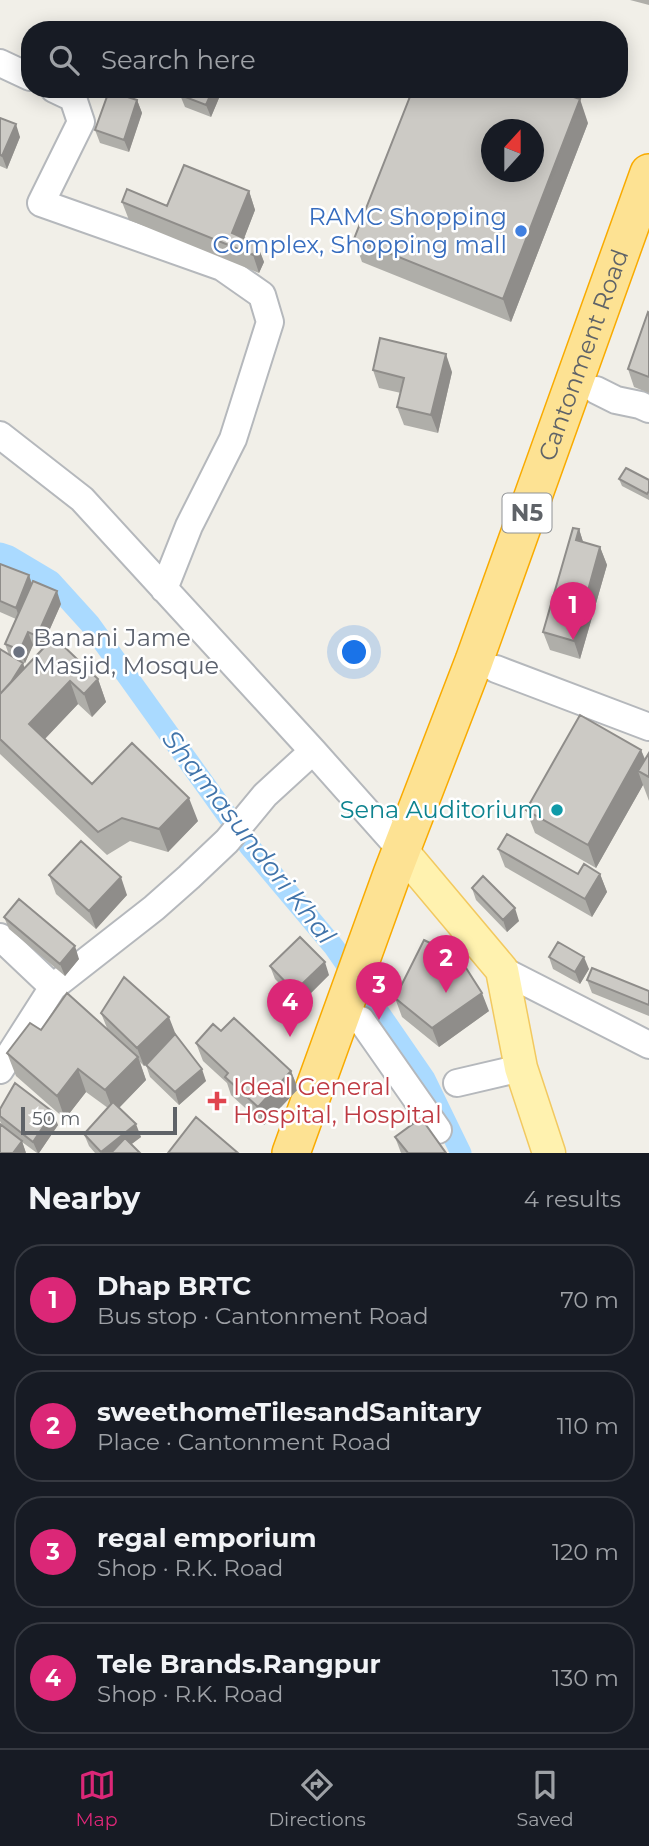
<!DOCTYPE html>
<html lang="en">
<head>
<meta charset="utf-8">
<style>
	:root { --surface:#171b24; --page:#20242c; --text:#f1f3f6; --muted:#9ea1a6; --line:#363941; --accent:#db2777 }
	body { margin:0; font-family:Montserrat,sans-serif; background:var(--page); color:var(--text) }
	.compass { position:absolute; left:481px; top:119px; width:63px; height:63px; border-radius:50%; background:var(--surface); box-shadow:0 4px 18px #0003; rotate:21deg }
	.scale { position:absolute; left:21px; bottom:18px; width:156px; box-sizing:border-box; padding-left:7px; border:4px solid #5f6368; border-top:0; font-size:19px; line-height:24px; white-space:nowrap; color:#5f6368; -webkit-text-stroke:5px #fff; paint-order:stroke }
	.you { position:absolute; left:355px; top:653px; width:24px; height:24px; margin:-18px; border:5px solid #fff; border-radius:50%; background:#1a73e8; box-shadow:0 0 0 10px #1a73e833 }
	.badge { display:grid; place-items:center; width:46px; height:46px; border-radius:50%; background:var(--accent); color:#fff; font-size:23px; font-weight:700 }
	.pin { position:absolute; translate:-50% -58px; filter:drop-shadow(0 2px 4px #0008) }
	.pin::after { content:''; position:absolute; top:37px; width:24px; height:21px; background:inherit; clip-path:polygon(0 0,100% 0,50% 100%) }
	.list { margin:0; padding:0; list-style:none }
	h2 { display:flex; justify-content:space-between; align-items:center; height:91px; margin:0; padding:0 28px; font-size:30px }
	h2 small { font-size:23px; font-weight:400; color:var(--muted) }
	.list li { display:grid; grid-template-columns:46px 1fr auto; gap:21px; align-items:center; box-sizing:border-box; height:112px; margin:0 14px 14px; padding:0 14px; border:2px solid var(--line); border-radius:28px }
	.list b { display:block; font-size:26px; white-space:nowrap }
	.list p { margin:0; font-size:23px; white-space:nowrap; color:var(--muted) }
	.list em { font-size:23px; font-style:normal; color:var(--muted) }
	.icon { flex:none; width:38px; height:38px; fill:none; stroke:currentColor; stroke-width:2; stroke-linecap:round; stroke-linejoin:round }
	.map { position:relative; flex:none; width:649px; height:1153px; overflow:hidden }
	.search { position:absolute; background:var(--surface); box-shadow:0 4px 18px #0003; left:21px; right:21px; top:21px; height:77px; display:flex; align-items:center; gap:18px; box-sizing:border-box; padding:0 24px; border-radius:28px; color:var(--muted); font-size:26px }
	.sheet { height:595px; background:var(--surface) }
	nav { display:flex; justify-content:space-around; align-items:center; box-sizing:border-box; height:98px; border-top:2px solid var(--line); background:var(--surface); font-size:19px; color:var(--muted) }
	nav a { display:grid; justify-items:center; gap:4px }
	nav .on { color:var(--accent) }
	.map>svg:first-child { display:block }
</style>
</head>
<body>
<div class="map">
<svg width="649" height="1153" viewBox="0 0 649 1153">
	<rect width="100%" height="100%" fill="#f1efe8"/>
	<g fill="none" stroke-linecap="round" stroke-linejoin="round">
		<path stroke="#aadaff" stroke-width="21" d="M0,553l9,3 42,25 39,43 159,222 85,101 91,132 36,74"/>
		<g stroke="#b5b8bc" stroke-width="30">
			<path id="minor" d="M0,63l30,14
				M54,89l19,9 8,24 -40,81 181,64 40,28 8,27 -37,117 -44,87 -25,63
				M596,390l20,10 24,5 9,4
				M0,435l82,64 231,252 89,100
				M496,669l153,58
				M0,937l53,50
				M502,970l147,75
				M361,1020l77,110
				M0,1070l53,-83 101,-79 35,-31 38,-36 38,-46 48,-44
				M457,1083l64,-15"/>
		</g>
		<g stroke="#f2c960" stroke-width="35">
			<path id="major" d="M402,851l100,119 19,98 28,85"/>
		</g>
		<g stroke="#f9ab00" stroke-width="40">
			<g id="highway">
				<path id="s1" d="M291,1153l101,-279 82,-213 175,-488"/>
			</g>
		</g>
		<use href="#minor" stroke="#fff" stroke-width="26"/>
		<use href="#major" stroke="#fff2af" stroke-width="32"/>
		<use href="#highway" stroke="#fde293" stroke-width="37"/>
	</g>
	<path fill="#afaea9" d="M630,0h19v5z
		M122,89h18l-1,4z
		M182,89h33l4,9 -8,19 -26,-10 -5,-12z
		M326,89h16l-2,6z
		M137,100l5,13 -13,39 -29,-9 -5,-13z
		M0,118l20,19 -13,32 -7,-3z
		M588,123l-77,199 -149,-60 -8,-23z
		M249,191l6,19 -11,28 13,6 7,18 -5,11 -130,-53 -7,-18 45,4z
		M649,313v80l-15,-6 -6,-18z
		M373,370l79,2 -14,61 -34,-8 -7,-18 4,-14 -22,-5z
		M619,479l30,1v20l-27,-14z
		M579,529l4,13 17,5 7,18 -27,94 -30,-9 -7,-18z
		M0,564l29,11 3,9 29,20 -20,45 -8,-4 -8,18 -7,-3 7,8 73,11 8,23 -14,15 -14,-13 -33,35 47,45 106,37 -30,31 -38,-11 -23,14 -107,-101v-105l9,6 -4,-11 11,-25 -16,-7z
		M641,750l4,9 4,-6v48l-6,-16 -47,83 -61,-35 -9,-23z
		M498,849l80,25h22l7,18 -15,25 -87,-50z
		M49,875l78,20 -31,34 -40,-35z
		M472,888l47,33 -12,11 -31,-32z
		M4,917l75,42 -14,17 -56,-47z
		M549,957l40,12 -9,15 -27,-15z
		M270,966l59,9 -19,19 3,9 -7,7 -31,-31z
		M587,980l62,11v25l-57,-23z
		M395,998l94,13 -50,36 -37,-30z
		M101,1013l74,21 31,47 -27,24 -29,-28 -4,-12 5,-6 -7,7 -4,-4 6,18 -27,28 22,29 -10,7 9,9h-45l-6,-7 -5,-12 24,-26 -22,-16 -21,27 -49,-43 -9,-23 34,-23 66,-2z
		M221,1031l70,40 7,18 -34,36 -33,-30 -4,-12 -24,-22 -7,-18z
		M0,1109l58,16 -19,28h-2l-15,-11 4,11 -24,-28 -2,-4z
		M395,1137l51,16h-45z"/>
	<path fill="#8f8d8a" d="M213,89h2l4,9 -8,19 -5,-12z
		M580,99l8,24 -77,199 -8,-23z
		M137,100l5,13 -13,39 -5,-12z
		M16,124l4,13 -13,32 -5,-13z
		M249,191l6,19 -15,39 -8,-16z
		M257,244l7,18 -5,11 -6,-18z
		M446,354l6,18 -14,61 -7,-18z
		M579,529l6,19 -9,-8z
		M600,547l7,18 -27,94 -6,-18z
		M29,575l4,13 -13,32 -4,-12z
		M57,591l4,13 -20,45 -4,-13z
		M28,632l5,13 -8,18 -5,-13z
		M23,663l4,12 -27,26z
		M98,679l8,23 -14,15 -8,-23z
		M70,681l8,23 -41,43 -8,-23z
		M641,750l8,20 -11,1 5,14 -47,83 -8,-23z
		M189,798l9,23 -30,31 -9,-23z
		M600,874l7,18 -15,25 -7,-18z
		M121,877l6,18 -31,34 -7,-18z
		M515,908l4,13 -12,11 -4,-12z
		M75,946l4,13 -14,17 -5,-12z
		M584,957l5,12 -9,15 -5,-12z
		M325,962l4,13 -19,19 3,9 -7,7 -5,-12 1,-14z
		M482,993l7,18 -50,36 -7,-19z
		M169,1017l7,18 -32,31 -7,-18z
		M138,1057l8,23 -32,33 -9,-23z
		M78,1069l8,23 -21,27 -8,-23z
		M202,1069l4,12 -27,24 -4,-13z
		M291,1071l7,18 -34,36 -6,-18z
		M53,1112l5,13 -19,28h-1l-5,-11z
		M136,1124l5,13 -21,16h-18l-1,-1z
		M22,1141l4,12h-13z"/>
	<path fill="#cccac5" stroke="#8f8d8a" stroke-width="2" fill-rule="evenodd" d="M182,89h31l-7,16 -26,-10z
		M413,89h135l32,10 -77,200 -149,-60zM492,130h42v42h-42z
		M109,91l28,9 -13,40 -29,-10z
		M0,118l16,6 -14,32 -2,-1z
		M184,165l65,26 -17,42 25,11 -4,11 -131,-53 5,-13 40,17z
		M648,312l1,1v64l-21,-8z
		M380,338l66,16 -15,61 -34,-8 7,-29 -31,-8z
		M626,468l23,12v11l-2,3 -28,-15z
		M573,528l6,1 -3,11 24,7 -26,94 -31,-9z
		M0,564l29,11 -13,33 -16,-7z
		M33,581l24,10 -20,45 -9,-4 -8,18 -15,-6z
		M54,637l44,42 -14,15 -14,-13 -41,43 63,60 40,-41 57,55 -30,31 -37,-11 -24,14 -98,-93v-45z
		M0,649l23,14 -12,19 -11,12z
		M580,715l61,35 -53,95 -62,-35z
		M649,753v24l-11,-6z
		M507,834l71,40 6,-10 16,10 -15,25 -87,-50z
		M81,841l40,36 -32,34 -40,-36z
		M483,876l32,32 -12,12 -31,-32z
		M19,899l56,47 -15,18 -56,-47z
		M300,937l25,25 -23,22 6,6 -7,8 -31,-32z
		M424,940l35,17 23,36 -50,35 -37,-30z
		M558,942l26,15 -9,15 -26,-15z
		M592,968l57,23v14l-62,-25z
		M124,977l45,40 -32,31 -36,-35z
		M67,993l71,64 -33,33 -27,-21 -21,27 -50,-43 23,-30 11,7z
		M234,1018l57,53 -33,36 -33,-30 3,-4 -32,-30 17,-19 8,7z
		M175,1034l27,35 -27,23 -29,-27z
		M15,1083l38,29 -20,30 -33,-26v-7z
		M113,1102l23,22 -35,28 -17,-18z
		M196,1117l42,36h-70z
		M421,1118l25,35h-38l-13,-16z
		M0,1124l22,17 -9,12h-13z
		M125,1138l15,15h-29z"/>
	<circle fill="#3f7fe0" stroke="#fff" stroke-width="2.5" cx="521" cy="231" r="7"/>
	<circle fill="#6b7280" stroke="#fff" stroke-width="2.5" cx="19" cy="652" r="7"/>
	<circle fill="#0f9aa8" stroke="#fff" stroke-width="2.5" cx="557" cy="810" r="7"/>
	<path fill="#e0444e" stroke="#fff" stroke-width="2.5" d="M213.5 1090.5h7v7h7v7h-7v7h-7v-7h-7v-7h7z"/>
	<g text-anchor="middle" stroke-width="5" stroke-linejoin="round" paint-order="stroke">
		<rect fill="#fff" stroke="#8f9295" stroke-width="2" x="502.5" y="493.5" width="49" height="39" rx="5"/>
		<g font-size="23" font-weight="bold" fill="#5f6368">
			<text x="527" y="521">N5</text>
		</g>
		<g font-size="24" fill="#366cbe" stroke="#fff" text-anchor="end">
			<text x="507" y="225">RAMC Shopping<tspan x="507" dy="28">Complex, Shopping mall</tspan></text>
		</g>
		<g font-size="24" fill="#5f6368" stroke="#fff">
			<text dy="8" stroke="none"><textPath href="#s1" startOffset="850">Cantonment Road</textPath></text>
		</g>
		<g font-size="24" fill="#5b616d" stroke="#fff" text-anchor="start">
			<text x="33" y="646">Banani Jame<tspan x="33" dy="28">Masjid, Mosque</tspan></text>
		</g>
		<g font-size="24" fill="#0d838f" stroke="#fff" text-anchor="end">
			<text x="543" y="818">Sena Auditorium</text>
		</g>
		<g font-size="24" fill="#be3a42" stroke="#fff" text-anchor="start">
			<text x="233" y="1095">Ideal General<tspan x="233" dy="28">Hospital, Hospital</tspan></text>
		</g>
		<g font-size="26" font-style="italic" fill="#4174aa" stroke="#fff">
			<text transform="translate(249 837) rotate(52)" y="9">Shamasundori Khal</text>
		</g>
	</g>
</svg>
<svg class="compass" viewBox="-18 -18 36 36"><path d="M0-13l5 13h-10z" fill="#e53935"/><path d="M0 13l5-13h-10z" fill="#9ea1a6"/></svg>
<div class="scale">50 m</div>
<div class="you"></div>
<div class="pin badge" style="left:573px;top:640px">1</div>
<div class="pin badge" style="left:446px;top:993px">2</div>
<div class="pin badge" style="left:379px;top:1020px">3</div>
<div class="pin badge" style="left:290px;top:1037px">4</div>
<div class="search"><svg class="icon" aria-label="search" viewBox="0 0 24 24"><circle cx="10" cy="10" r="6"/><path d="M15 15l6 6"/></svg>Search here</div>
</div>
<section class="sheet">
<h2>Nearby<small>4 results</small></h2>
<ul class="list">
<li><span class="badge">1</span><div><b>Dhap BRTC</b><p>Bus stop · Cantonment Road</p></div><em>70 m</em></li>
<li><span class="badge">2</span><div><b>sweethomeTilesandSanitary</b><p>Place · Cantonment Road</p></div><em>110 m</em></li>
<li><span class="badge">3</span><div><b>regal emporium</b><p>Shop · R.K. Road</p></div><em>120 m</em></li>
<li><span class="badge">4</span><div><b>Tele Brands.Rangpur</b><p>Shop · R.K. Road</p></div><em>130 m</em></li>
</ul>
</section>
<nav>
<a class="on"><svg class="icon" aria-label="map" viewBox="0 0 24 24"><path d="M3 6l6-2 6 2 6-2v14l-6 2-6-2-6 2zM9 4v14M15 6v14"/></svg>Map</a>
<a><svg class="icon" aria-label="directions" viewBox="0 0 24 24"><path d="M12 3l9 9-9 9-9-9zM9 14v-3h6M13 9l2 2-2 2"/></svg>Directions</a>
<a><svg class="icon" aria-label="saved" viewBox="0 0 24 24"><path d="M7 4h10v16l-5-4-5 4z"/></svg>Saved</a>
</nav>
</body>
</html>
